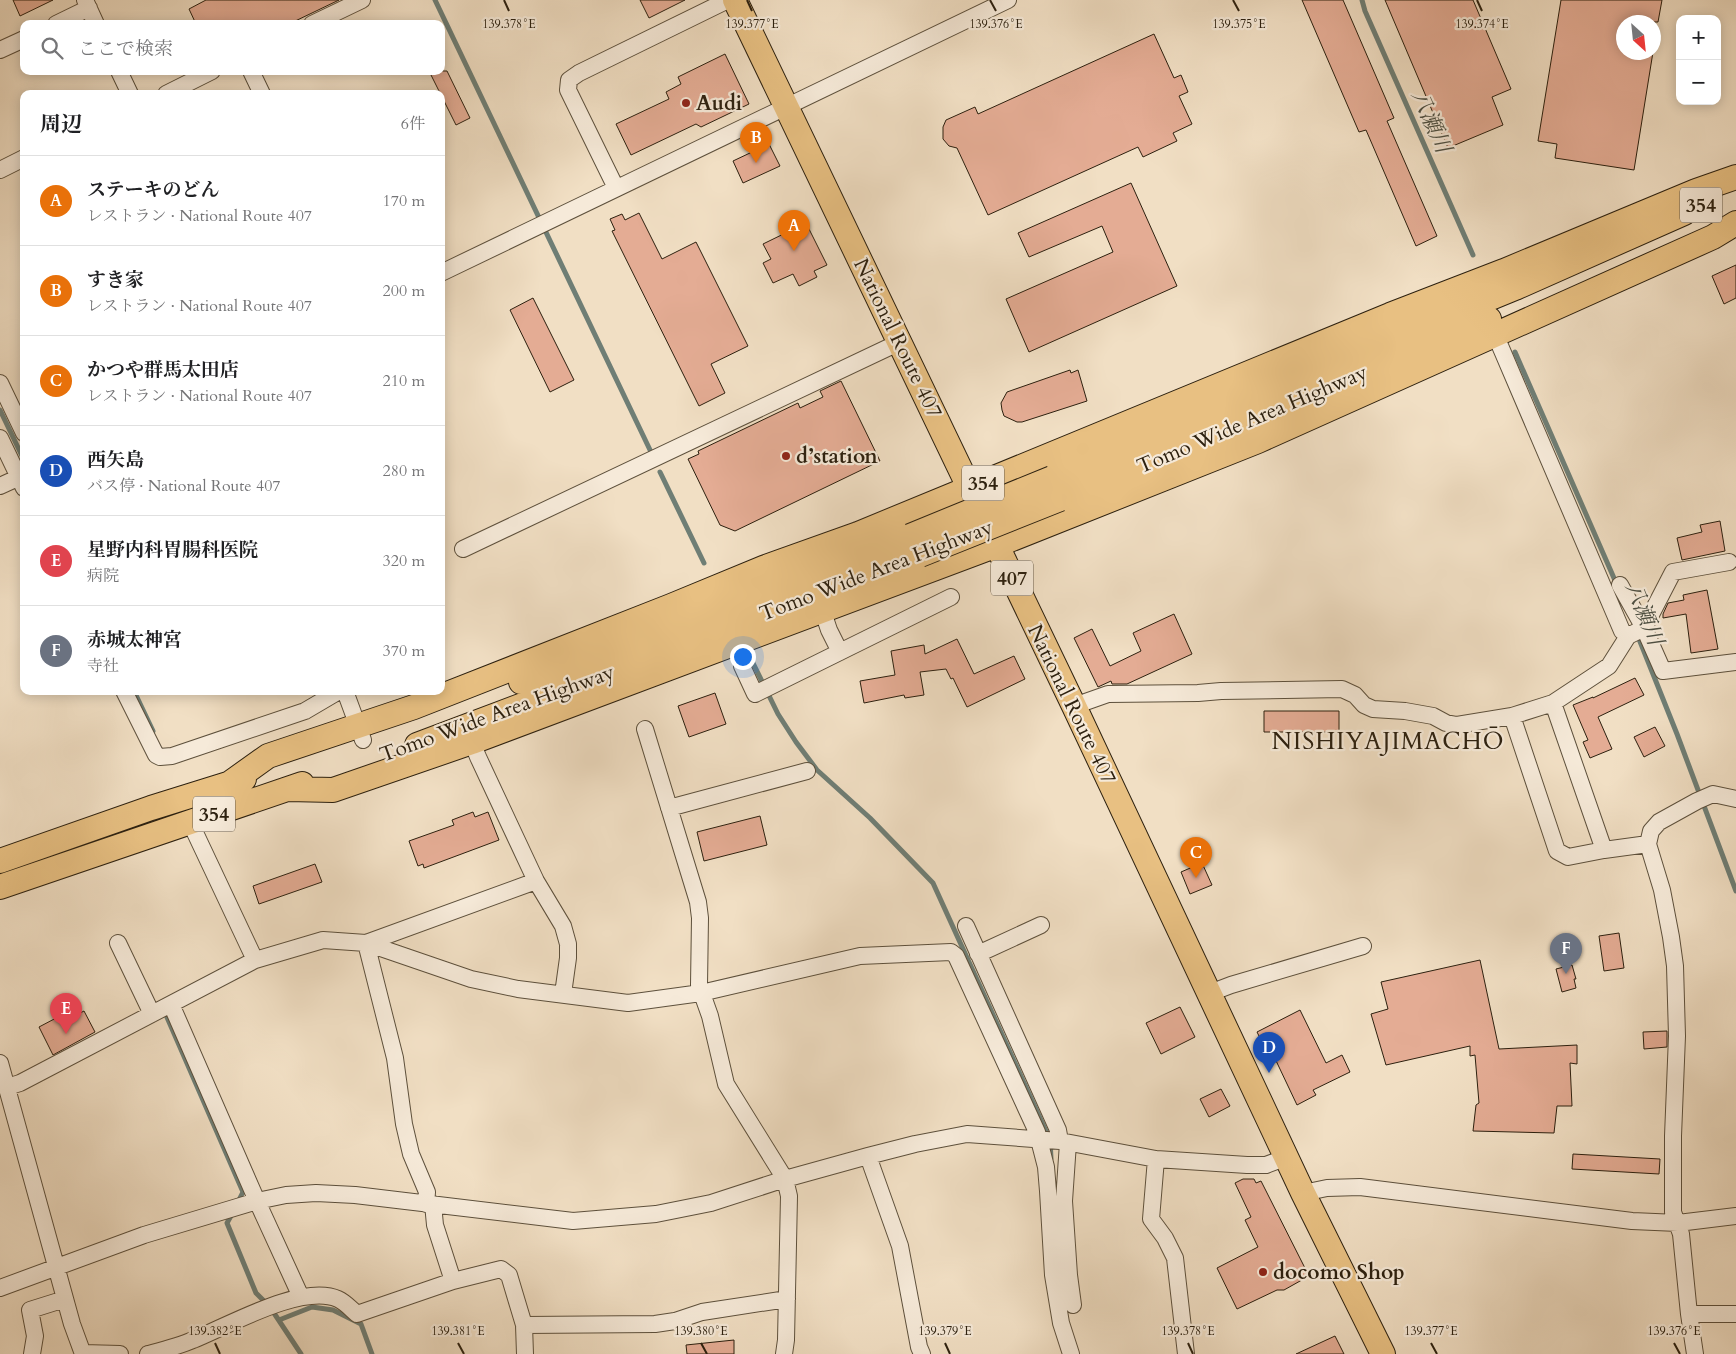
<!DOCTYPE html>
<html lang="ja">
<head>
<meta charset="utf-8">
<style>
	:root { --surface:#fff; --page:#f2f2f2; --text:#202124; --muted:#757577; --line:#e0e0e0; --accent:#8f2418 }
	body { margin:0; font-family:Cardo,"Noto Serif JP",serif; background:var(--page); color:var(--text) }
	.controls { position:absolute; right:15px; top:15px; display:grid; overflow:hidden; border-radius:10px; box-shadow:0 2px 12px #0003 }
	.controls button { width:45px; height:45px; display:grid; place-items:center; padding:0; border:0; border-bottom:1px solid var(--line); background:var(--surface); color:var(--text); font:25px sans-serif }
	.compass { position:absolute; left:1616px; top:15px; width:45px; height:45px; border-radius:50%; background:var(--surface); box-shadow:0 2px 12px #0003; rotate:153deg }
	.you { position:absolute; left:742px; top:656px; width:18px; height:18px; margin:-12px; border:4px solid #fff; border-radius:50%; background:#1a73e8; box-shadow:0 0 0 8px #1a73e833 }
	.badge { display:grid; place-items:center; width:32px; height:32px; border-radius:50%; background:var(--accent); color:#fff; font-size:16px; font-weight:700 }
	.pin { position:absolute; translate:-50% -41px; filter:drop-shadow(0 1px 2px #0008) }
	.pin::after { content:''; position:absolute; top:26px; width:18px; height:15px; background:inherit; clip-path:polygon(0 0,100% 0,50% 100%) }
	.list { margin:0; padding:0; list-style:none }
	h2 { display:flex; justify-content:space-between; align-items:center; height:65px; margin:0; padding:0 20px; font-size:21px }
	h2 small { font-size:16px; font-weight:400; color:var(--muted) }
	.list li { display:grid; grid-template-columns:32px 1fr auto; gap:15px; align-items:center; box-sizing:border-box; height:90px; padding:0 20px; border-top:1px solid var(--line) }
	.list b { display:block; font-size:19px; white-space:nowrap }
	.list p { margin:0; font-size:16px; white-space:nowrap; color:var(--muted) }
	.list em { font-size:16px; font-style:normal; color:var(--muted) }
	.icon { flex:none; width:28px; height:28px; fill:none; stroke:currentColor; stroke-width:2; stroke-linecap:round; stroke-linejoin:round }
	.map { position:relative; flex:none; width:1736px; height:1354px; overflow:hidden }
	.search { position:absolute; background:var(--surface); box-shadow:0 2px 12px #0003; left:20px; top:20px; width:425px; height:55px; display:flex; align-items:center; gap:12px; box-sizing:border-box; padding:0 18px; border-radius:10px; color:var(--muted); font-size:19px }
	.panel { position:absolute; background:var(--surface); box-shadow:0 2px 12px #0003; left:20px; top:90px; width:425px; height:605px; border-radius:10px }
	.map>svg:first-child { display:block }
</style>
</head>
<body>
<div class="map">
<svg width="1736" height="1354" viewBox="0 0 1736 1354">
	<rect width="100%" height="100%" fill="#f1dfc4"/>
	<filter id="stains"><feTurbulence type="fractalNoise" baseFrequency=".004" numOctaves="4"/><feColorMatrix values="0 0 0 0 .2 0 0 0 0 .09 0 0 0 0 .02 0 0 0 .5 -.17"/></filter>
	<radialGradient id="worn" r=".72"><stop offset=".6" stop-color="#630" stop-opacity="0"/><stop offset="1" stop-color="#630" stop-opacity=".3"/></radialGradient>
	<g fill="none" stroke-linecap="round" stroke-linejoin="round">
		<path stroke="#6f7e75" stroke-width="5" d="M435,0l216,452
			M1362,0l3,11 108,244
			M1515,352l102,233
			M0,410l24,50
			M660,472l44,91
			M1637,634l40,100 59,157
			M751,659l27,55 18,28 21,28 53,48 63,65 117,257 1,19
			M134,691l19,40
			M171,1013l-5,2 77,177 -5,10
			M232,1214l-5,9 29,70 14,14 31,47
			M279,1320l33,-13 21,3 28,14 11,30"/>
	</g>
	<path fill="#e4ac94" stroke="#2c200f" d="M13,0h40l-33,16z
		M206,0h133l-50,24h-93l-7,-15z
		M640,0h45l-36,18z
		M1302,0h41l51,118 -7,3 50,115 -21,10 -50,-116 -7,2z
		M1385,0h88l38,89 -19,8 11,28 -55,23z
		M1561,0h101l-4,22h-34v30h29l-19,118 -79,-12 2,-14 -19,-3z
		M1154,34l20,44 7,-3 7,17 -9,4 13,28 -19,9 4,8 -34,16 -5,-10 -150,68 -31,-67 -8,-2 -6,-7v-12l3,-7 29,-13 3,7z
		M725,54l24,50 -48,23 -5,-3 -65,31 -15,-31 53,-25 -3,-7 15,-8 -3,-7z
		M429,71h18l23,47 -14,7z
		M769,144l11,22 -37,17 -10,-22z
		M1131,183l46,103 -148,66 -23,-53 107,-47 -11,-26 -73,31 -11,-24z
		M639,213l23,46 34,-17 52,104 -37,18 14,29 -26,13 -87,-175 3,-1 -5,-11 12,-5 3,6z
		M806,223l21,42 -13,6 3,6 -18,9 -6,-12 -20,9 -10,-20 8,-4 -8,-15z
		M1736,265v33l-12,6 -12,-28z
		M533,298l41,82 -24,12 -40,-82z
		M1070,370l1,3 7,-3 9,31 -65,21h-5l-13,-6 -2,-6 -1,-7 6,-11z
		M841,381l39,80 -145,70 -15,-6 -32,-66 11,-5 -1,-3 100,-48 2,5 23,-11 -3,-6z
		M1720,521l5,30 -43,9 -5,-22 25,-6 -2,-7z
		M1707,590l11,59 -27,4 -5,-39 -23,4v-4l5,-11 16,-3 -1,-5z
		M1174,614l18,40 -65,30h-15l-1,-3 -13,6 -24,-49 18,-9 18,37 31,-15 -8,-18z
		M957,639l17,35 40,-18 11,23 -58,28 -14,-29 -2,1 -5,-10 -26,3 4,23 -19,3 -1,-3 -40,8 -4,-22 35,-6 -4,-24 33,-6 1,9z
		M1635,678l9,17 -46,22 14,32 -22,9 -7,-16 5,-2 -15,-35 20,-8v1z
		M715,693l11,31 -37,13 -11,-31z
		M1264,711h75v21h-75z
		M1655,727l10,19 -21,11 -10,-20z
		M473,812l2,5 13,-5 11,28 -75,28 -1,-4 -5,2 -9,-25 45,-16 -2,-5z
		M760,816l7,29 -63,16 -7,-29z
		M1202,863l10,22 -22,9 -9,-22z
		M315,864l7,18 -63,22 -6,-18z
		M1619,933l5,35 -20,3 -5,-35z
		M1480,960l19,89 78,-4v19l-7,-1 2,43h-15l-3,27 -81,-2 3,-26 3,-2 -4,-48 -5,1v-10l-84,19 -15,-51 17,-5 -7,-27z
		M1572,965l4,14h-2l2,9 -14,4 -6,-23z
		M1180,1007l15,30 -34,17 -15,-31z
		M1300,1010l26,53 16,-8 8,17 -37,18 3,5 -19,10 -27,-57 -4,2 -9,-18z
		M84,1011l11,21 -42,23 -14,-28 19,-10 3,6z
		M1667,1031v16l-23,2 -1,-17z
		M1221,1089l9,17 -21,11 -9,-18z
		M1573,1154l87,5 -1,15 -87,-5z
		M1243,1179h11l2,4 5,-2 48,95 -25,14h-7l-40,19 -20,-41 41,-21 -13,-27 6,-3 -16,-34z
		M1335,1336l9,18h-48z
		M734,1340v14h-47l-1,-9z"/>
	<g fill="none" stroke-linecap="round" stroke-linejoin="round">
		<g stroke="#5d503c" stroke-width="18">
			<path id="minor" d="M85,0l11,24
				M56,24l33,-16
				M312,24l50,-24
				M0,50l24,-11
				M119,71l11,23
				M251,71l11,23
				M166,94l46,-23
				M0,170l24,-12
				M616,188l-48,-98 1,-10 10,-7 149,-73
				M441,273c190,-90 379,-181 567,-273
				M1495,334l127,297 6,5
				M0,383l24,50
				M0,438l24,50
				M0,486l24,-11
				M463,549l437,-207
				M1620,585l24,43 19,43 73,-9
				M823,612l6,18 11,22
				M742,666l13,28 196,-97
				M124,691l32,64 4,2 12,-1 133,-45 34,-20
				M345,691l18,49
				M1553,703l51,147 44,-6
				M1074,706l34,-12 90,-1 23,-2 121,-2 13,6 9,10 9,4 32,2 28,5 13,7 11,2 55,-9 41,-13 56,-37 19,-30 16,-8 29,-56 56,-10
				M1512,716l45,135 11,6 36,-7
				M645,729l53,173 2,16 -1,67 11,31 16,68 59,95 4,17 -3,144 -2,14
				M472,742l6,15 58,124 27,45 5,18v14l-5,36
				M669,808l138,-37
				M190,822l65,138
				M966,926l92,204 2,11
				M118,943l34,71
				M366,943l29,115 9,66 7,30 16,38 -1,12
				M366,943l170,-62
				M978,954l63,-29
				M1210,993l21,-8 132,-39
				M171,1004l86,197 44,96
				M0,1063l72,261 11,30
				M7,1087l13,-4 235,-123 68,-20 43,3 105,36 47,10 110,14 73,-10 159,-37 91,-4 5,4 81,176 9,35 2,24 5,84 8,48 10,31
				M1068,1143l-4,58 5,74 4,30
				M868,1156l32,90 19,101 3,7
				M1156,1159l-5,60 14,19 10,20 11,96
				M1303,1193l24,-5 33,-1 272,34 46,2 58,-7
				M433,1204l2,21 18,56
				M0,1288l144,-53 113,-34 29,-6 30,-2 39,2 218,26 83,-7 55,-11 74,-24 83,-23 47,-12 52,-10 93,7 96,18 91,6h19l21,-8
				M1689,1314h47
				M524,1325l131,-1 20,-3 27,-9 85,-13
				M83,1353l37,1
				M32,1354l3,-18 -5,-26 35,-11
				M148,1354c15,-4 31,-8 45,-14 35,-14 109,-57 145,-41 7,3 13,10 19,15l96,-33 48,-12 8,6 15,50 1,29
				M1695,1354l-6,-40 -8,-80 -8,-22v-76l4,-100 -2,-70 -4,-29 -9,-47 -14,-46 3,-13 8,-9 38,-21 16,-7 23,5"/>
		</g>
		<g stroke="#2c200f" stroke-width="26">
			<path id="highway" d="M735,0l339,706 229,487 80,161
				M1052,478l463,-190 169,-75
				M1060,499l429,-180
				M521,682l389,-146
				M417,745l503,-190
				M230,783l38,-27 146,-49 257,-101 92,-38 95,-34 532,-219 114,-44 192,-80 40,-14
				M288,789l45,1 139,-48 525,-197 261,-104 455,-204 23,-14
				M0,861l151,-53 93,-29
				M0,887l302,-103"/>
		</g>
		<use href="#minor" stroke="#f6ead9" stroke-width="16"/>
		<use href="#highway" stroke="#e8c082" stroke-width="24"/>
		<g stroke="#2c200f" stroke-width="26" stroke-linecap="butt">
			<path id="highway-bridge" d="M910,536l142,-58
				M920,555l140,-56"/>
		</g>
		<use href="#highway-bridge" stroke="#e8c082" stroke-width="24"/>
	</g>
	<path fill="none" stroke="#2c200f" stroke-width="2" d="M504,0l5,11M747,0l5,11M990,0l6,11M1233,0l6,11M1477,0l5,11M215,1343l5,11M458,1343l6,11M701,1343l6,11M945,1343l5,11M1188,1343l5,11M1431,1343l6,11M1674,1343l6,11"/>
	<g fill="#8f2418" stroke="#f6ead9" stroke-width="2">
		<circle cx="686" cy="103" r="5"/>
		<circle cx="786" cy="456" r="5"/>
		<circle cx="1263" cy="1272" r="5"/>
	</g>
	<g text-anchor="middle" stroke-width="4.5" stroke-linejoin="round" paint-order="stroke">
		<g fill="#f6ead9" stroke="#695d4c" stroke-width="1">
			<rect x="1680" y="187.5" width="42" height="35" rx="4"/>
			<rect x="962" y="465.5" width="42" height="35" rx="4"/>
			<rect x="991" y="560.5" width="42" height="35" rx="4"/>
			<rect x="193" y="796.5" width="42" height="35" rx="4"/>
		</g>
		<g font-size="20" font-weight="bold" fill="#2c200f">
			<text x="1701" y="212">354</text>
			<text x="983" y="490">354</text>
			<text x="1012" y="585">407</text>
			<text x="214" y="821">354</text>
		</g>
		<g font-size="21" font-weight="bold" fill="#2c200f" stroke="#f6ead9" text-anchor="start">
			<text x="696" y="110">Audi</text>
			<text x="796" y="463">d’station</text>
			<text x="1273" y="1279">docomo Shop</text>
		</g>
		<g font-size="21" fill="#2c200f" stroke="#f6ead9">
			<text transform="translate(898 338) rotate(64)" y="7">National Route 407</text>
			<text transform="translate(1252 419) rotate(-23)" y="7">Tomo Wide Area Highway</text>
			<text transform="translate(876 570) rotate(-21)" y="7">Tomo Wide Area Highway</text>
			<text transform="translate(1072 704) rotate(64)" y="7">National Route 407</text>
			<text transform="translate(497 713) rotate(-20)" y="7">Tomo Wide Area Highway</text>
		</g>
		<g font-size="22" font-style="italic" fill="#4d4f42" stroke="#f6ead9">
			<text transform="translate(1432 121) rotate(66)" y="8">八瀬川</text>
			<text transform="translate(1645 613) rotate(68)" y="8">八瀬川</text>
		</g>
		<g font-size="24" letter-spacing="1" fill="#2c200f" stroke="#f6ead9">
			<text x="1388" y="749">NISHIYAJIMACHŌ</text>
		</g>
	</g>
	<g font-size="12" text-anchor="middle" fill="#2c200f" stroke="#f6ead9" stroke-width="4.5" stroke-linejoin="round" paint-order="stroke">
		<text x="509" y="28">139.378°E</text>
		<text x="752" y="28">139.377°E</text>
		<text x="996" y="28">139.376°E</text>
		<text x="1239" y="28">139.375°E</text>
		<text x="1482" y="28">139.374°E</text>
		<text x="215" y="1335">139.382°E</text>
		<text x="458" y="1335">139.381°E</text>
		<text x="701" y="1335">139.380°E</text>
		<text x="945" y="1335">139.379°E</text>
		<text x="1188" y="1335">139.378°E</text>
		<text x="1431" y="1335">139.377°E</text>
		<text x="1674" y="1335">139.376°E</text>
	</g>
	<rect width="100%" height="100%" filter="url(#stains)"/>
	<rect width="100%" height="100%" fill="url(#worn)"/>
</svg>
<div class="controls">
<button>+</button>
<button>−</button>
</div>
<svg class="compass" viewBox="-18 -18 36 36"><path d="M0-13l5 13h-10z" fill="#e53935"/><path d="M0 13l5-13h-10z" fill="#757577"/></svg>
<div class="you"></div>
<div class="pin badge" style="left:794px;top:251px;background:#e8710a">A</div>
<div class="pin badge" style="left:756px;top:163px;background:#e8710a">B</div>
<div class="pin badge" style="left:1196px;top:878px;background:#e8710a">C</div>
<div class="pin badge" style="left:1269px;top:1073px;background:#1a4fb4">D</div>
<div class="pin badge" style="left:66px;top:1034px;background:#e0444e">E</div>
<div class="pin badge" style="left:1566px;top:974px;background:#6b7280">F</div>
<div class="search"><svg class="icon" aria-label="search" viewBox="0 0 24 24"><circle cx="10" cy="10" r="6"/><path d="M15 15l6 6"/></svg>ここで検索</div>
<section class="panel">
<h2>周辺<small>6件</small></h2>
<ul class="list">
<li><span class="badge" style="background:#e8710a">A</span><div><b>ステーキのどん</b><p>レストラン · National Route 407</p></div><em>170 m</em></li>
<li><span class="badge" style="background:#e8710a">B</span><div><b>すき家</b><p>レストラン · National Route 407</p></div><em>200 m</em></li>
<li><span class="badge" style="background:#e8710a">C</span><div><b>かつや群馬太田店</b><p>レストラン · National Route 407</p></div><em>210 m</em></li>
<li><span class="badge" style="background:#1a4fb4">D</span><div><b>西矢島</b><p>バス停 · National Route 407</p></div><em>280 m</em></li>
<li><span class="badge" style="background:#e0444e">E</span><div><b>星野内科胃腸科医院</b><p>病院</p></div><em>320 m</em></li>
<li><span class="badge" style="background:#6b7280">F</span><div><b>赤城太神宮</b><p>寺社</p></div><em>370 m</em></li>
</ul>
</section>
</div>
</body>
</html>
